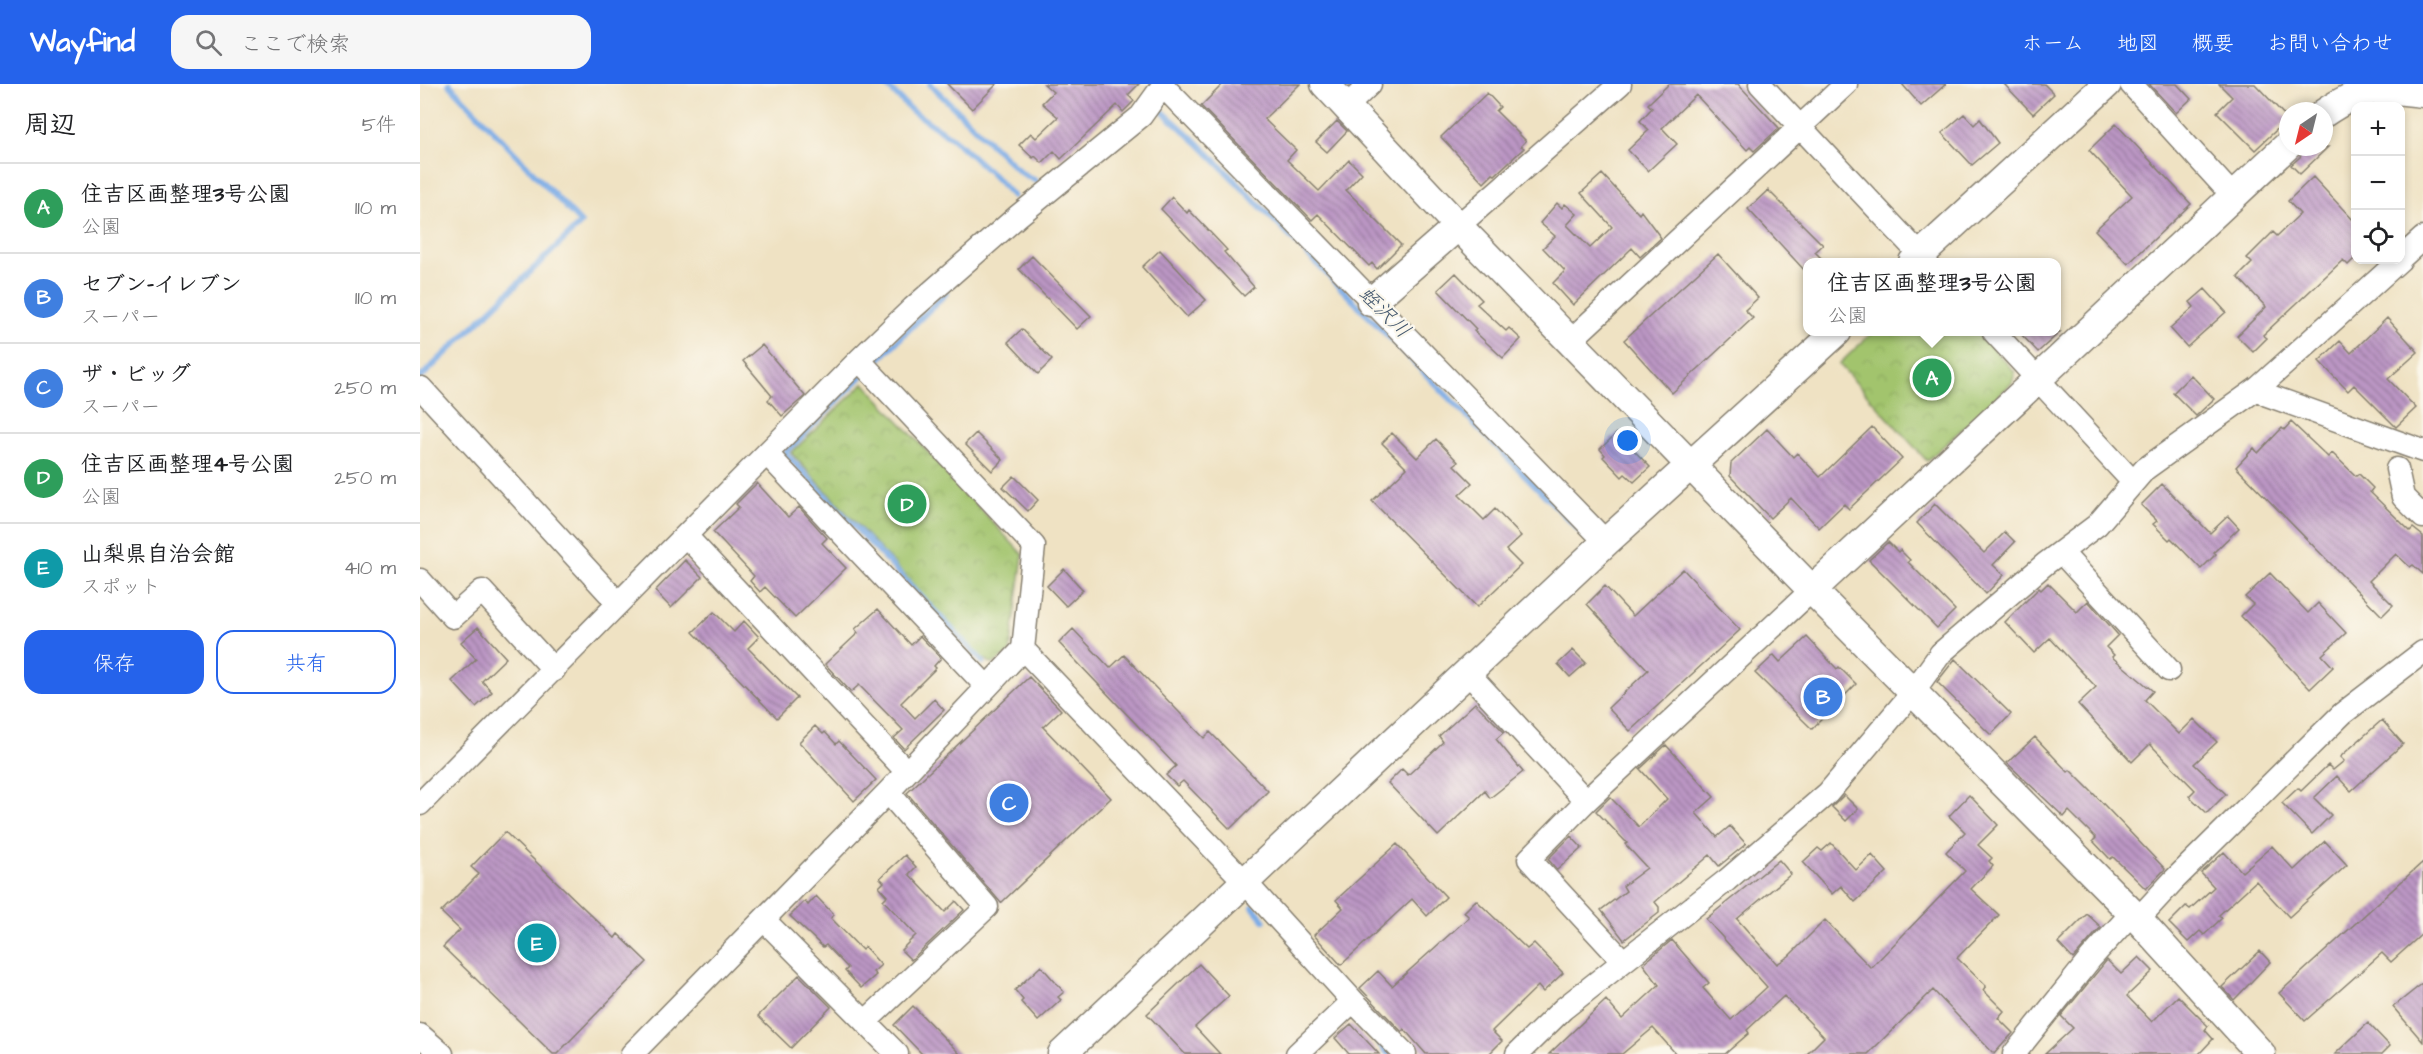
<!DOCTYPE html>
<html lang="ja">
<head>
<meta charset="utf-8">
<style>
	:root { --surface:#fff; --page:#f6f6f6; --text:#202124; --muted:#757577; --line:#e0e0e0; --accent:#2563eb }
	body { margin:0; font-family:"Architects Daughter","Klee One",sans-serif; background:var(--page); color:var(--text) }
	.controls { position:absolute; right:18px; top:18px; display:grid; overflow:hidden; border-radius:12px; box-shadow:0 3px 9px #0003 }
	.controls button { width:54px; height:54px; display:grid; place-items:center; padding:0; border:0; border-bottom:2px solid var(--line); background:var(--surface); color:var(--text); font:30px sans-serif }
	.compass { position:absolute; left:1859px; top:18px; width:54px; height:54px; border-radius:50%; background:var(--surface); box-shadow:0 3px 9px #0003; rotate:215deg }
	.you { position:absolute; left:1208px; top:357px; width:21px; height:21px; margin:-15px; border:4px solid #fff; border-radius:50%; background:#1a73e8; box-shadow:0 0 0 9px #1a73e833 }
	.badge { display:grid; place-items:center; width:39px; height:39px; border-radius:50%; background:var(--accent); color:#fff; font-size:20px; font-weight:700 }
	.pin { position:absolute; translate:-50% -50%; border:3px solid #fff; box-shadow:0 2px 6px #0006 }
	.popup { position:absolute; left:1383px; top:174px; width:258px; height:78px; box-sizing:border-box; display:grid; place-content:center; border-radius:12px; background:var(--surface); filter:drop-shadow(0 2px 4px #0005); font-size:20px; white-space:nowrap; color:var(--muted) }
	.popup b { font-size:22px; color:var(--text) }
	.popup::after { content:''; position:absolute; left:50%; top:100%; margin-left:-12px; border:12px solid transparent; border-top-color:var(--surface) }
	.list { margin:0; padding:0; list-style:none }
	h2 { display:flex; justify-content:space-between; align-items:center; height:78px; margin:0; padding:0 24px; font-size:26px }
	h2 small { font-size:20px; font-weight:400; color:var(--muted) }
	.list li { display:grid; grid-template-columns:39px 1fr auto; gap:18px; align-items:center; box-sizing:border-box; height:90px; padding:0 24px; border-top:2px solid var(--line) }
	.list b { display:block; font-size:22px; white-space:nowrap }
	.list p { margin:0; font-size:20px; white-space:nowrap; color:var(--muted) }
	.list em { font-size:20px; font-style:normal; color:var(--muted) }
	.actions { display:flex; gap:12px; padding:18px 24px }
	.actions a { flex:1; padding:14px 0; border:2px solid var(--accent); border-radius:18px; text-align:center; font-size:21px; color:var(--accent) }
	.actions .main { background:var(--accent); color:#fff }
	.icon { flex:none; width:33px; height:33px; fill:none; stroke:currentColor; stroke-width:2; stroke-linecap:round; stroke-linejoin:round }
	.map { position:relative; flex:none; width:2003px; height:970px; overflow:hidden }
	header { display:flex; align-items:center; gap:36px; box-sizing:border-box; height:84px; padding:0 30px; background:var(--accent); color:#fff }
	header strong { font-size:28px }
	nav { display:flex; gap:33px; margin-inline-start:auto; font-size:21px }
	.search { width:420px; height:54px; background:var(--page); display:flex; align-items:center; gap:15px; box-sizing:border-box; padding:0 21px; border-radius:18px; color:var(--muted); font-size:22px }
	main { display:flex }
	aside { flex:1; background:var(--surface) }
	.map>svg:first-child { display:block }
</style>
</head>
<body>
<header>
<strong>Wayfind</strong>
<div class="search"><svg class="icon" aria-label="search" viewBox="0 0 24 24"><circle cx="10" cy="10" r="6"/><path d="M15 15l6 6"/></svg>ここで検索</div>
<nav><a>ホーム</a><a>地図</a><a>概要</a><a>お問い合わせ</a></nav>
</header>
<main>
<aside>
<h2>周辺<small>5件</small></h2>
<ul class="list">
<li><span class="badge" style="background:#2e9e5b">A</span><div><b>住吉区画整理3号公園</b><p>公園</p></div><em>110 m</em></li>
<li><span class="badge" style="background:#3f7fe0">B</span><div><b>セブン-イレブン</b><p>スーパー</p></div><em>110 m</em></li>
<li><span class="badge" style="background:#3f7fe0">C</span><div><b>ザ・ビッグ</b><p>スーパー</p></div><em>250 m</em></li>
<li><span class="badge" style="background:#2e9e5b">D</span><div><b>住吉区画整理4号公園</b><p>公園</p></div><em>250 m</em></li>
<li><span class="badge" style="background:#0f9aa8">E</span><div><b>山梨県自治会館</b><p>スポット</p></div><em>410 m</em></li>
</ul>
<div class="actions"><a class="main">保存</a><a>共有</a></div>
</aside>
<div class="map">
<svg width="2003" height="970" viewBox="0 0 2003 970">
	<defs>
		<pattern id="park-crowns" width="20" height="18" patternUnits="userSpaceOnUse" patternTransform="scale(1.5)"><rect width="20" height="18" fill="#a2c46d"/><path d="M2 6a3 3 0 1 1 6 0M12 15a3 3 0 1 1 6 0" fill="none" stroke="#8ba85e"/></pattern>
		<pattern id="building-back-hatch" width="6" height="6" patternUnits="userSpaceOnUse" patternTransform="scale(1.5)"><rect width="6" height="6" fill="#bb96c4"/><path d="M-1 5l2 2M0 0l6 6M5-1l2 2" fill="none" stroke="#977a9e"/></pattern>
	</defs>
	<rect width="100%" height="100%" fill="#fbf7ec"/>
	<filter id="ink" filterUnits="userSpaceOnUse"><feTurbulence type="fractalNoise" baseFrequency=".0167" numOctaves="2"/><feDisplacementMap in="SourceGraphic" scale="12" xChannelSelector="R" yChannelSelector="G"/><feConvolveMatrix kernelMatrix="1 2 1 2 8 2 1 2 1" color-interpolation-filters="sRGB"/></filter>
	<filter id="wash" filterUnits="userSpaceOnUse"><feTurbulence type="fractalNoise" baseFrequency=".008" numOctaves="4" result="noise"/><feDisplacementMap in="SourceGraphic" scale="24" xChannelSelector="R" yChannelSelector="G"/><feGaussianBlur stdDeviation="1.35" result="paint"/><feColorMatrix in="noise" values="0 0 0 0 0 0 0 0 0 0 0 0 0 0 0 0 0 1.4 0 .05"/><feComposite in="paint" operator="in"/></filter>
	<g filter="url(#wash)">
		<rect width="100%" height="100%" fill="#efe2c3"/>
		<path fill="url(#park-crowns)" stroke="#5f7044" stroke-width="1.5" d="M1453,248h104l38,40 -3,11 -85,78 -88,-97z
			M444,299l159,172 -13,97 -17,12 -14,-8 -188,-203z"/>
		<g fill="none" stroke-linecap="round" stroke-linejoin="round">
			<path stroke="#7bace6" stroke-width="6" d="M465,0l27,27 41,28 39,35 21,22
				M510,0l90,88 16,9
				M743,28l35,31 384,390
				M460,274l66,-65
				M441,293l-76,76 198,209
				M0,294l161,-155 -132,-139
				M833,823l11,13
				M957,957l12,13"/>
		</g>
		<g id="blocks">
			<path fill="url(#building-back-hatch)" d="M527,0h50l-25,25z
				M624,0h95l-11,11 6,6 -11,11 -6,-7 -56,54 -7,-8 -12,12 -7,-7 -2,2 -14,-13 12,-12 5,5 22,-21 -16,-14 11,-11z
				M803,0h77l-36,35 32,31 -9,10 32,31 30,-31 13,13 -16,17 55,55 -24,24 -5,-6 -3,3 -51,-52 -6,6 -111,-114z
				M1249,0h69l41,44 -25,23 -4,-4 -3,3 -51,-55 -34,33 15,16 -29,27 -20,-21 21,-20 -9,-9 12,-13 -4,-4z
				M1482,0h44l-25,22z
				M1584,0h40l10,10 -21,20z
				M1729,0h28l14,15 -15,14z
				M1799,0h36l33,35 -33,31 -38,-38 15,-15z
				M1067,9l13,14 -4,4 30,30 -5,5 3,2 -29,27 -2,-1 -9,9 -43,-46z
				M1544,30l10,11 6,-6 18,24 -26,22 -30,-32z
				M917,37l10,10 -20,21 -11,-10z
				M1696,40l75,80 -63,60 -33,-34 37,-34 -43,-46z
				M1885,63h23l-28,27 -9,-9 9,-8z
				M1182,90l37,40 2,-3 20,27 -21,19 -8,-9 -59,57 -20,-22 12,-12 -22,-23 12,-12 -15,-13 17,-20 5,5 3,-4 12,10 -10,11 23,23 22,-21 -31,-34z
				M1893,93l42,45v36l-7,7 -5,-5 -80,75 4,3 -14,14 -16,-16 29,-29 -28,-30 14,-14 -5,-5 26,-26 4,4 23,-22 -12,-13z
				M1348,106l55,55 -8,7 6,6 -5,4h-8l-2,10 -58,-63z
				M752,113l15,16 2,-3 38,40 -3,2 30,35 -10,9 -83,-87z
				M740,166l46,50 -19,17 -45,-50z
				M1298,170l40,44 -13,12 8,8 -81,75 -48,-53z
				M612,172l59,60 -14,13 -58,-60z
				M1036,189l26,27 -5,4 29,27 3,-3 12,11 -18,19 -29,-27 2,-2 -38,-39z
				M1785,205l21,23 -39,35 -17,-19 24,-21 -4,-5z
				M1967,234l31,34 -30,27 28,29 -20,19 -42,-42 -6,6 -29,-30 21,-20 11,12z
				M602,245l30,31 -14,14 -30,-32z
				M1599,248h41l-22,20z
				M342,261l43,51 -23,20 -14,-16 4,-4 -29,-35z
				M1771,291l23,24 -18,17 -23,-23z
				M1871,338l37,35 4,-4 24,23 3,-2 14,14 -3,4 40,39 3,-3 10,8v38l-10,-9 -3,2 -14,-13 -27,27 24,24 -11,11 -146,-149 18,-19 4,5 24,-25 2,2z
				M1452,343l30,32 -53,50 -5,-5 -25,24 -28,-30 -21,20 -40,-42 1,-13 36,-34 26,28 4,-4 23,24z
				M556,349l27,27 -11,11 -27,-27z
				M972,349l25,25 19,-19 22,23 -4,3 18,18 -13,12 25,25 11,-11 26,27 -15,14 15,15 -44,42 -105,-106 35,-33 -25,-25z
				M1197,349l33,34 -16,15 -9,-8 -3,3 -19,-20 2,-2 -5,-6z
				M594,392l24,24 -10,11 -25,-24z
				M337,399l31,34 11,-10 28,31 -5,5 24,25 -51,50 -30,-31 -5,5 -10,-11 4,-5 -41,-44 26,-25 -3,-3z
				M1742,400l48,49 18,-17 11,12 -25,24 2,2 -15,15 -30,-31 -2,2 -16,-16 4,-3 -16,-16z
				M1515,420l49,49 21,-21 10,10 -22,23 11,10 -18,19 -69,-71z
				M1468,458l10,10 2,-2 10,10 -2,2 47,48 -18,18 -68,-68z
				M265,476l17,17 -31,31 -16,-17z
				M644,485l19,21 -17,16 -19,-20z
				M1263,485l57,61 -110,101 -22,-23 40,-38 -61,-66 18,-18 28,30z
				M1850,489l38,40 10,-10 28,30 -24,22 11,12 -23,22 -69,-73 12,-12 -8,-7z
				M1628,499l29,29 11,-11 30,34 -12,12 8,8 -2,2 41,34 -8,9 34,34 15,-15 23,23 -23,22 32,30 -19,19 -18,-17 6,-6 -45,-46 -18,18 -54,-58 18,-17 -46,-49 -16,15 -29,-31 34,-34 2,2z
				M458,525l33,36 9,-9 21,22 -7,8 2,2 -35,35 14,15 19,-19 10,11 -40,39 -10,-11 9,-8 -44,-45 -8,7 -26,-28 33,-31 -3,-4z
				M294,528l20,20 10,-11 15,16 -11,11 49,50 -20,20 -84,-86z
				M58,543l28,31 -24,23 10,11 -16,15 -24,-26 24,-22 -15,-17z
				M653,545l37,39 14,-13 80,83 6,-6 58,59 -38,38 -47,-48 -6,5 -11,-11 10,-9 -117,-123z
				M1387,553l30,32 2,-2 17,17 -44,45 -57,-56 19,-18 6,7z
				M1153,566l13,13 -16,14 -12,-13z
				M1535,575l56,55 -20,21 -54,-53z
				M609,593l32,33 -18,17 68,71 -110,105 -94,-110z
				M1055,619l29,29 -8,7 27,33 -33,26 -5,-7 -47,45 -50,-53 14,-14 6,6 35,-33 -4,-6z
				M1962,636l21,24 -52,47 -14,-15 -23,22 17,17 -19,19 -30,-31 16,-15 3,3 27,-26 5,5 11,-9 -4,-4z
				M395,642l8,8 2,-2 11,12 3,-3 37,39 -22,21 -55,-59z
				M1615,653l33,35 2,-2 20,20 75,79 -19,20 -33,-32 -3,2 -17,-18 3,-3 -27,-27 -5,6 -57,-54z
				M1246,661l48,52 -18,16 21,24 13,-11 16,18 -27,22 -9,-11 -55,47 4,5v6l-35,27 -23,-30 25,-19 -3,-5 24,-18 -22,-24 2,-1 -31,-32 14,-14 29,30 28,-28 -27,-30z
				M1424,711l14,14 -12,12 -14,-14z
				M1549,711l29,30 -20,20 14,13 -3,3 4,5 -22,23 28,26 -42,43 29,28 -3,4 21,21 -6,7 15,15 -19,21 -61,-64 -65,64h-61l17,-17 -40,-41 -37,34 2,3 -24,21h-49l-23,-26 -31,26h-73l57,-54 16,19 37,-34 -16,-21 29,-24 37,43 -6,5 28,32 36,-33 -61,-68 73,-59 12,14 -54,45 40,45 12,-8 36,-36 46,48 94,-97 -19,-19 19,-20 -16,-16z
				M85,748l110,106 3,-4 29,28 -90,92h-4l-110,-107 17,-17 -19,-18 38,-38 -8,-7z
				M1151,752l11,12 -25,22 -9,-11z
				M1905,757l22,24 -58,52 -33,-36 -37,34 3,3 -18,17 -4,-4 -12,11 -19,-19 17,-17 4,3 24,-22 -13,-14 23,-21 18,20 30,-26 22,24z
				M1411,759l25,27 16,-15 15,17 -32,30 -14,-16 -9,8 -29,-32 15,-14 4,3z
				M977,760l49,53 -19,19 -15,-17 -71,66 -27,-30 29,-27 -7,-8z
				M485,771l11,12 -7,7 36,38 11,-11 8,9 -53,50 -10,-10 15,-15 -33,-35 4,-4 -8,-9 5,-5 -4,-4z
				M2003,778v71l-32,29 -9,-9 -77,68 -26,-28z
				M396,812l18,19 -3,3 31,32 3,-3 16,18 -8,7 3,3 -15,13 -16,-17 3,-3 -22,-23 -3,2 -33,-31 15,-15 3,4z
				M1056,816l51,49 7,-6 29,30 -20,19 -5,-6 -46,45 10,10 -13,13h-63l-22,-25 -2,3 -42,-44 18,-17 14,15 77,-69 -5,-5z
				M1667,830l14,13 -28,32 -15,-16z
				M1840,867l10,11 -36,38 -12,-13z
				M1719,873l14,14 -26,25 25,26 26,-26 30,30 -3,4 8,9 -14,15h-154l28,-26 -12,-12 46,-56 14,14z
				M779,880l30,32 -34,31 25,27h-35l-38,-40z
				M621,882l23,26 -6,5 3,3 -23,21 -17,-19 2,-2 -8,-10z
				M379,891l32,32 -40,41 -33,-32z
				M2003,899v59l-30,-35z
				M493,922l47,48h-38l-28,-29z
				M1948,939l22,23 -8,8h-47z
				M931,940l28,30h-30l-14,-16z"/>
		</g>
	</g>
	<g filter="url(#ink)">
		<use href="#blocks" fill-opacity="0" stroke="#867f70" stroke-width="1.5"/>
		<g fill="none" stroke-linecap="round" stroke-linejoin="round">
			<g stroke="#867f70" stroke-width="25">
				<path id="minor" d="M1340,0l167,178
					M1711,0l101,111
					M743,2l443,456
					M927,22l23,-22
					M1038,142l162,-142
					M1980,175l23,-21
					M1574,248l139,150
					M1150,257l276,-257
					M1,304l197,215
					M1838,304l9,7 156,56
					M347,370l220,233
					M1977,385l6,28 20,20
					M266,452l221,236
					M1641,468l108,118
					M0,496l33,37 29,-26 72,79
					M603,565l222,233 108,119 -56,53
					M1048,589l118,128
					M0,720l439,-444 54,-52 105,-92 123,-100 23,-32
					M1718,835l35,-38 169,-167 81,-62
					M344,836l133,134
					M1202,876l-93,-101 57,-58 226,-211
					M933,917l52,53
					M445,938l122,-115 -99,-115
					M0,951l22,19
					M212,970l256,-262 135,-143 11,-103 -175,-186
					M1097,970l46,-45 164,-129 101,-87 85,-101 28,-39 104,-89 52,-39 48,-56 113,-81 142,-128
					M1594,970l77,-96 41,-45"/>
			</g>
			<g stroke="#867f70" stroke-width="31">
				<path id="tertiary" d="M905,0l133,142 354,364 326,329 123,135
					M1904,29c38,-26 54,-26 99,-20
					M1493,178l194,-178
					M951,218l87,-76
					M1392,506l476,-445
					M642,970l544,-512 231,-210"/>
			</g>
			<use href="#minor" stroke="#fff" stroke-width="22"/>
			<use href="#tertiary" stroke="#fff" stroke-width="28"/>
		</g>
	</g>
	<g text-anchor="middle" stroke-width="4.5" stroke-linejoin="round" paint-order="stroke">
		<g font-size="21" font-style="italic" fill="#42566d" stroke="#fbf7ec">
			<text transform="translate(965 228) rotate(45)" y="7">蛭沢川</text>
		</g>
	</g>
</svg>
<div class="controls">
<button>+</button>
<button>−</button>
<button><svg class="icon" aria-label="locate" viewBox="0 0 24 24"><circle cx="12" cy="12" r="6"/><path d="M12 2v4M12 18v4M2 12h4M18 12h4"/></svg></button>
</div>
<svg class="compass" viewBox="-18 -18 36 36"><path d="M0-13l5 13h-10z" fill="#e53935"/><path d="M0 13l5-13h-10z" fill="#757577"/></svg>
<div class="you"></div>
<div class="pin badge" style="left:1512px;top:294px;background:#2e9e5b">A</div>
<div class="popup"><b>住吉区画整理3号公園</b>公園</div>
<div class="pin badge" style="left:1403px;top:613px;background:#3f7fe0">B</div>
<div class="pin badge" style="left:589px;top:719px;background:#3f7fe0">C</div>
<div class="pin badge" style="left:487px;top:420px;background:#2e9e5b">D</div>
<div class="pin badge" style="left:117px;top:859px;background:#0f9aa8">E</div>
</div>
</main>
</body>
</html>
